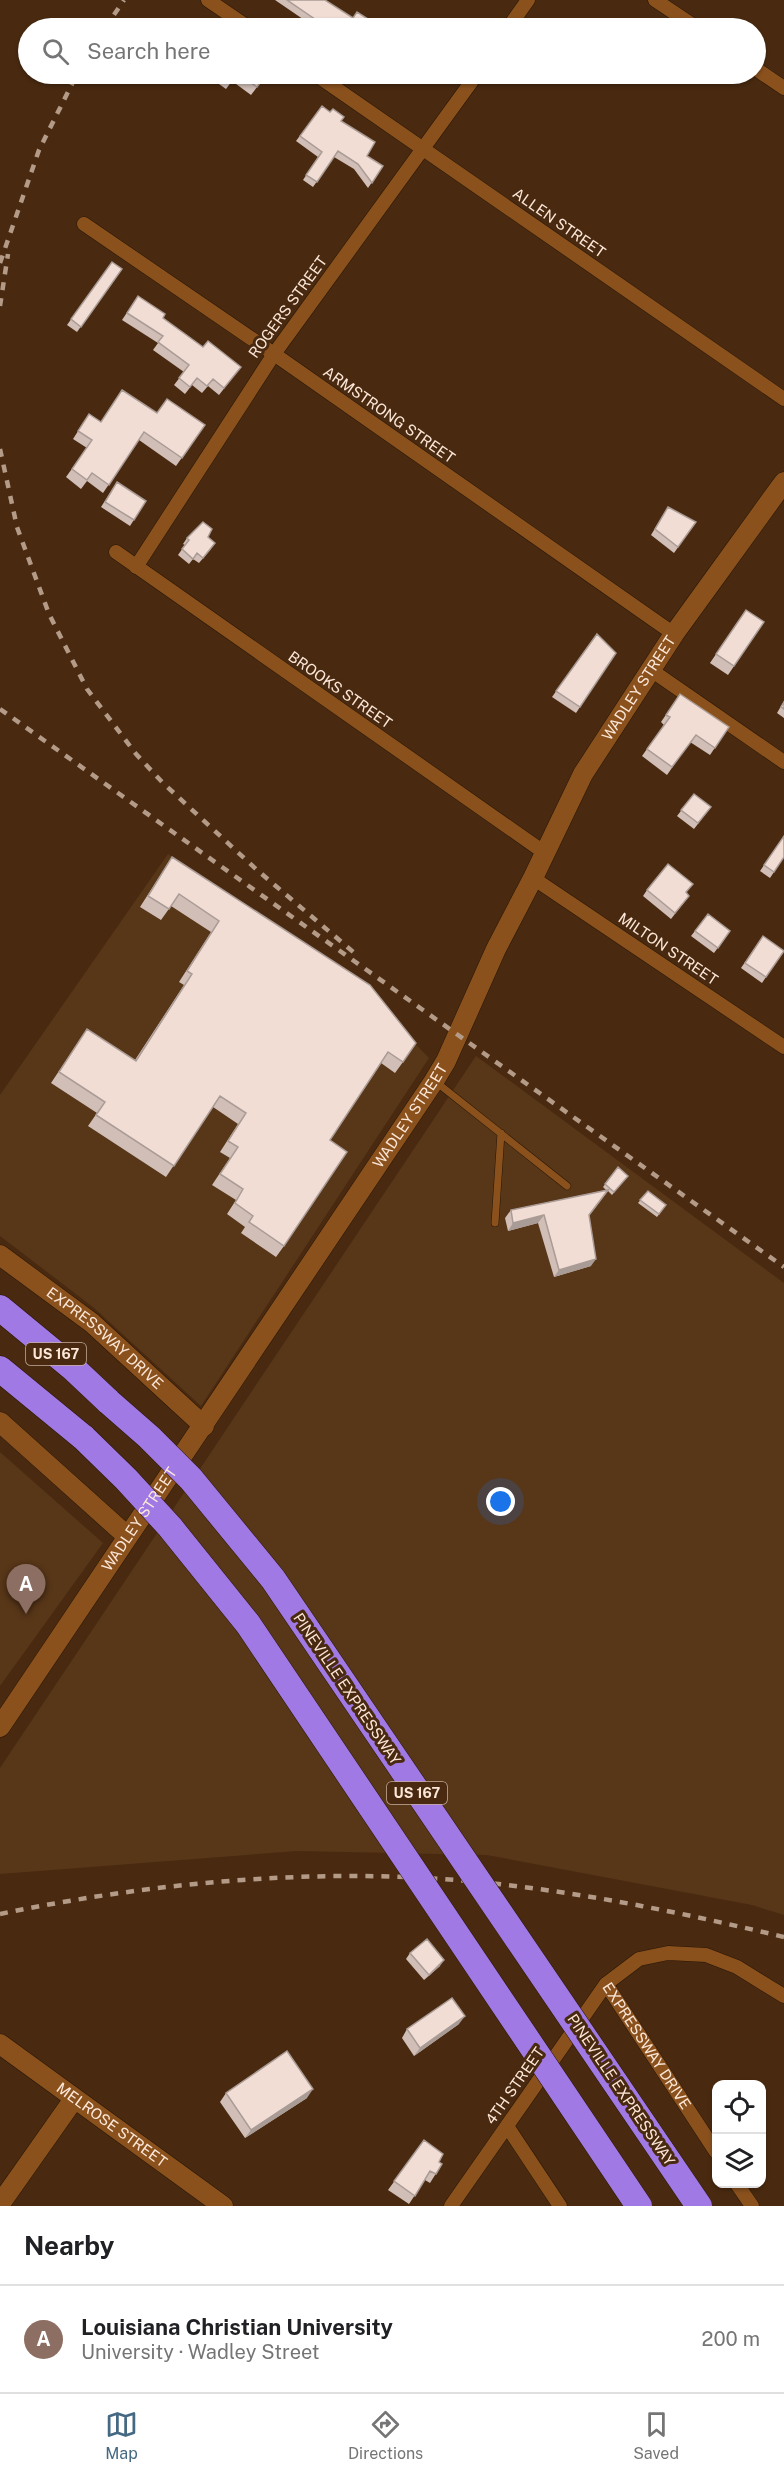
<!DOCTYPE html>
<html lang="en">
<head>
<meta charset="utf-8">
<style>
	:root { --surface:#fff; --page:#f2f2f2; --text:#202124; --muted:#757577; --line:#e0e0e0; --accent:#456982 }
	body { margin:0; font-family:"Public Sans",sans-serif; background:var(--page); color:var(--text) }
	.controls { position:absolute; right:18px; bottom:18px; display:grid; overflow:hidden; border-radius:12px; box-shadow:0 2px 4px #0004 }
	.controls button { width:54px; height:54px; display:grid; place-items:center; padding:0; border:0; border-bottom:2px solid var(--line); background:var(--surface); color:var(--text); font:30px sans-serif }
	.you { position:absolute; left:501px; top:1502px; width:21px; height:21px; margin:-15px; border:4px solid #fff; border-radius:50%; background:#1a73e8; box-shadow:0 0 0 9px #1a73e833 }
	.badge { display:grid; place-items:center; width:39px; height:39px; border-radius:50%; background:var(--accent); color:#fff; font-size:20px; font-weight:700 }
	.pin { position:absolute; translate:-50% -50px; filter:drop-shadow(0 2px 3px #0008) }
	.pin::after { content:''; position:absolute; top:32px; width:21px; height:18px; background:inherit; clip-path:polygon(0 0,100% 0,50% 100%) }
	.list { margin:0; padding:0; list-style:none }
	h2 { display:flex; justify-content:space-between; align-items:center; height:78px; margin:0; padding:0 24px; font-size:26px }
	h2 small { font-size:20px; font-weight:400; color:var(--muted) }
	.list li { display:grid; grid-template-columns:39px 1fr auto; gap:18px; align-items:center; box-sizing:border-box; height:108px; padding:0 24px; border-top:2px solid var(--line) }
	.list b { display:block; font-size:22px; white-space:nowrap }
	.list p { margin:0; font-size:20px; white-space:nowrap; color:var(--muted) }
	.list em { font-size:20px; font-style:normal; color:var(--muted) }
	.icon { flex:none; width:33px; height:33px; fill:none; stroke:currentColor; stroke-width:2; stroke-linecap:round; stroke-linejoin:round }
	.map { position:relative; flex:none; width:784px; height:2206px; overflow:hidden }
	.search { position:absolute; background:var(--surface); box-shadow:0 2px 4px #0004; left:18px; right:18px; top:18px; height:66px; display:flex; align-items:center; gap:15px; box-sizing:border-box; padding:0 21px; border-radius:33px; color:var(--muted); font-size:22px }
	.sheet { height:186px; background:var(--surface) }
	nav { display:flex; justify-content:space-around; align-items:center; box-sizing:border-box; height:84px; border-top:2px solid var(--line); background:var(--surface); font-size:16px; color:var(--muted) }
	nav a { display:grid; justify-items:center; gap:3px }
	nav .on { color:var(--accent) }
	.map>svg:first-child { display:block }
</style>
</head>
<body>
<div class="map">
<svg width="784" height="2206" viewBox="0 0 784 2206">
	<rect width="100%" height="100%" fill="#492a10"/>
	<path fill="#583618" d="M168,854l200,142 61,62 -228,348 -108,-99 -93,-71v-141z
		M476,1056l308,227v632l-32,-10 -265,-50 -190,-4 -297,23v-106z
		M0,1452l103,91 -103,143z"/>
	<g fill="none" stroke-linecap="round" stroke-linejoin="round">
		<g stroke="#281606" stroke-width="8">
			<path id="lane" d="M436,1082l131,104
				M495,1223l6,-90"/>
		</g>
		<g stroke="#281606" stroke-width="15">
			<g id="street">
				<path d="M208,0l41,28"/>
				<path d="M655,0l42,28"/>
				<path d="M508,28l20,-28"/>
				<path d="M756,69l28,19"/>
				<path d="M315,74l469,325"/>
				<path d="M84,224l190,130 400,280"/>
				<path d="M116,552l429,301"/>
				<path d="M136,567l138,-213 203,-280"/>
				<path d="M651,670l133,92"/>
				<path d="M533,878l251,169"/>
				<path id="s1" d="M606,1984l110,168"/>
				<path d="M507,2126l53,80"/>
				<path d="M737,2184l15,22"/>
				<path d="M451,2206l155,-222 33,-25 29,-6 38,2 31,12 47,29"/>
			</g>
		</g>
		<g stroke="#281606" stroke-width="21">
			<g id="secondary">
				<path id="s2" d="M0,1255l92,68 112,103"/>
				<path d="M0,1422l127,114"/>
				<path id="s3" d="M0,1727l434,-646 12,-20 50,-112 37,-71 50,-104 91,-140 110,-152"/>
				<path id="s4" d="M0,2044l223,162"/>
				<path d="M0,2204l74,-105"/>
			</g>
		</g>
		<g stroke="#281606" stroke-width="27">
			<path id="highway" d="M0,1308l74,61 35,33
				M0,1369l84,69"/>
		</g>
		<use href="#lane" stroke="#8a511d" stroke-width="7"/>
		<use href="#street" stroke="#8a511d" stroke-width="14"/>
		<use href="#secondary" stroke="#8a511d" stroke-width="20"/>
		<use href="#highway" stroke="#a079e4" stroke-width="26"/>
		<path stroke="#b49b88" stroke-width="4.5" stroke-dasharray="8 8" stroke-linecap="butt" d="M105,28l19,-28
			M0,263l39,-113 38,-76
			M0,306l8,-52
			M0,449l17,78 32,87 38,75 49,65 26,28 95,88 101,86
			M0,709l784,558
			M0,1914c164,-34 340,-49 507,-29 94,11 185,30 277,52"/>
		<g stroke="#281606" stroke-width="27" stroke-linecap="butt">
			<path id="highway-bridge" d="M109,1402l40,35 42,42 82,100 426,627
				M84,1438l42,41 44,48 78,97 391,582"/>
		</g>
		<use href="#highway-bridge" stroke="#a079e4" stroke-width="26"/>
	</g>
	<path fill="#d0beb7" d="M275,0h50l28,18 29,10h-66z
		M212,74h55l-16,21 -19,-14 -6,8 -17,-12z
		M374,74h11l-4,4z
		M322,106l19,15 26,35 16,10 -15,22 -14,-19 -20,-12 -21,30 -10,-7 15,-23 -22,-16z
		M112,262l10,7 -45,63 -10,-7z
		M138,296l25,22 40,29 38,20 -22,28 -11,-9 -6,7 -10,-8 -7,9 -11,-9 10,-13 -31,-22 5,-7 -36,-23z
		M157,413l48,12 -29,41 -37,-26 -36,53 -16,-12 -6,8 -15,-12 21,-29 -14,-9 16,-25 12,8z
		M117,482l29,19 -16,25 -29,-19z
		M668,507l28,15 -22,31 -23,-18z
		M208,537l3,12 -12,14 -6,-4 -4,5 -11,-9 7,-10 -2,-1 4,-6z
		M746,610l18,12 -36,53 -18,-12z
		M597,634l19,19 -40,60 -24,-16z
		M680,694l49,33 -19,28 -20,-13 -23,33 -25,-19 22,-31 -3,-3z
		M784,701v17l-7,-5z
		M694,794l17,13 -17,22 -17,-13z
		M784,836v21l-14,21 -10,-7z
		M172,857l231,205 -8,11 -14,-10 -51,77 -46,106 -8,11 -35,-24 4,-6 -18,-13 9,-14 -24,-15 18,-27 -10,-6 18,-28 -25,-17 -47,70 -78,-51 9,-13 -46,-30 36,-54 48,31 49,-75 -5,-3 32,-50 -40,-26 -10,14 -21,-13z
		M647,890l39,3 3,3 -18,23 -28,-23z
		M708,914l22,17 -16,22 -23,-17z
		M763,936l3,41 -4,6 -21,-15z
		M618,1167l8,11 -14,17 -4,-4 -19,25 2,50 -37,11 -16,-54 -30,8 -3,-13 6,-8 95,-20 -3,-3z
		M648,1191l18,14 -9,12 -19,-14z
		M410,1953l30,13 -16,14 -18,-21z
		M459,2024l-45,32 -12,-18 5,-9z
		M226,2093l81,5 -62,40 -25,-36z
		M424,2140l15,22 3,2 -12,19 -5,-3 -16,24 -21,-14z"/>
	<path fill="#a99b95" d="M544,1215l-6,8 -30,8 5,-8z
		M596,1259l-5,7 -37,11 5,-7z
		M444,1960l-4,6 -16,14z
		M465,2016l-6,8 -45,32 6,-8z
		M313,2089l-6,9 -62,40 6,-8z"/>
	<path fill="#f2ddd5" stroke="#a99b95" stroke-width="1.5" d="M287,0h38l28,18 4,-6 25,16h-54z
		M182,21l12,7h-16z
		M222,74h15l-5,7z
		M239,74h28l-10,13z
		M322,106l8,6 3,-3 11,8 -3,4 34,21 -8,14 16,10 -11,17 -14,-19 -20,-13 -21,31 -11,-7 16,-23 -22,-16z
		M112,262l10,7 -41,58 -10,-8z
		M138,296l27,18 -2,4 40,29 5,-6 33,26 -17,21 -11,-9 -6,7 -10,-8 -7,9 -11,-9 10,-13 -31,-23 5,-6 -36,-23z
		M122,390l35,23 10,-14 38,26 -23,33 -38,-26 -35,53 -17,-12 -5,7 -15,-11 20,-29 -14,-9 11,-17 12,8z
		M117,482l29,19 -12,19 -29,-18z
		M668,507l28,15 -18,25 -23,-18z
		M203,522l9,7 -4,8 7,6 -12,15 -6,-5 -4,6 -11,-10 7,-9 -2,-2z
		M746,610l18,12 -30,44 -18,-12z
		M597,634l19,19 -36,54 -24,-16z
		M680,694l49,33 -14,21 -19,-13 -24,32 -25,-18 23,-32 -4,-2z
		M784,702v7l-3,-2z
		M694,794l17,13 -13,16 -17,-13z
		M784,836v21l-10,15 -10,-7z
		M172,857l198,128 46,58 -13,19 -15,-10 -58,88 17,12 -63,94 -35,-24 4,-6 -18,-13 8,-14 -23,-15 18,-27 -10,-6 18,-28 -26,-17 -46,70 -78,-51 9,-13 -46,-30 28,-43 49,32 56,-87 -5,-3 32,-50 -40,-27 -10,15 -21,-13z
		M668,864l25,20 -7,8 3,4 -14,17 -28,-23z
		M708,914l22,17 -12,17 -23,-17z
		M763,936l21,15 -18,26 -21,-14z
		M618,1167l10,9 -14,16 -9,-8z
		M608,1190l-19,25 7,44 -37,11 -15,-55 -31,8 -2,-13z
		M648,1191l18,14 -7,9 -19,-14z
		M427,1939l17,21 -15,15 -19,-22z
		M452,1998l13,18 -45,32 -13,-19z
		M287,2051l26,38 -62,41 -25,-37z
		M424,2140l19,14 -4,8 3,2 -6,10 -6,-3 -15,25 -21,-15z"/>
	<g text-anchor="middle" stroke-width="6" stroke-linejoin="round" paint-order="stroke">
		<g fill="#492a10" stroke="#c6ae9c" stroke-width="1.5">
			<rect x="26" y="1343" width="60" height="22" rx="4.5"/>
			<rect x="387" y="1782" width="60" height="22" rx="4.5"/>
		</g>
		<g font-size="14" font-weight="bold" fill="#fce7d8">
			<text x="56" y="1359">US 167</text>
			<text x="417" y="1798">US 167</text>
		</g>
		<g font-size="15" fill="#fce7d8" stroke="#492a10">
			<text transform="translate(559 223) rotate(35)" y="5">ALLEN STREET</text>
			<text transform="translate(288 307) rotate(-54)" y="5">ROGERS STREET</text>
			<text transform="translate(389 415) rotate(35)" y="5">ARMSTRONG STREET</text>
			<text dy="5" stroke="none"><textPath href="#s3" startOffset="1222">WADLEY STREET</textPath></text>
			<text transform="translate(340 690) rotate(35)" y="5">BROOKS STREET</text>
			<text transform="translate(668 949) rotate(34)" y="5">MILTON STREET</text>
			<text dy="5" stroke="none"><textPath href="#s3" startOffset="736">WADLEY STREET</textPath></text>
			<text dy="5" stroke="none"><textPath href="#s2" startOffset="134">EXPRESSWAY DRIVE</textPath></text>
			<text dy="5" stroke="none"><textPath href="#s3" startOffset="250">WADLEY STREET</textPath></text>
			<text transform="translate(347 1689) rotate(56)" y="5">PINEVILLE EXPRESSWAY</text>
			<text dy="5" stroke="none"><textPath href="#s1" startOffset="74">EXPRESSWAY DRIVE</textPath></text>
			<text transform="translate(515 2086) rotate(-55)" y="5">4TH STREET</text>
			<text transform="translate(621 2090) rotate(56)" y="5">PINEVILLE EXPRESSWAY</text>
			<text dy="5" stroke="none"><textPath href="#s4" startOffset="138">MELROSE STREET</textPath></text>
		</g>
	</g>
</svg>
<div class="controls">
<button><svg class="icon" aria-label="locate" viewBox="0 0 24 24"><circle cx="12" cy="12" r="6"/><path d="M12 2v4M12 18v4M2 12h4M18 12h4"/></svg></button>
<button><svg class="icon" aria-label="layers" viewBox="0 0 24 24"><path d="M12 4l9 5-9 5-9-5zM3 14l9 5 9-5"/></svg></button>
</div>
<div class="you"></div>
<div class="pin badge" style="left:26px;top:1614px;background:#8d6e63">A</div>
<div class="search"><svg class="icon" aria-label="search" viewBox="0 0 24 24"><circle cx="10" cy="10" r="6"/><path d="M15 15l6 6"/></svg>Search here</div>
</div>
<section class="sheet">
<h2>Nearby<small></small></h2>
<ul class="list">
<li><span class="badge" style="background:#8d6e63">A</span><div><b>Louisiana Christian University</b><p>University · Wadley Street</p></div><em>200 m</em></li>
</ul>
</section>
<nav>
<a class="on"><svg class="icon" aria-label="map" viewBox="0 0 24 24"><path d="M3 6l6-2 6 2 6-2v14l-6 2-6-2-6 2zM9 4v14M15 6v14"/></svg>Map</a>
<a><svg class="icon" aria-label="directions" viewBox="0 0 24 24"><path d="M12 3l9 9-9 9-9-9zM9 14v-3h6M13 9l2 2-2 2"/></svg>Directions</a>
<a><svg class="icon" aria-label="saved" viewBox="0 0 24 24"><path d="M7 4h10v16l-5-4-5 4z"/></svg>Saved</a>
</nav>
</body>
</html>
